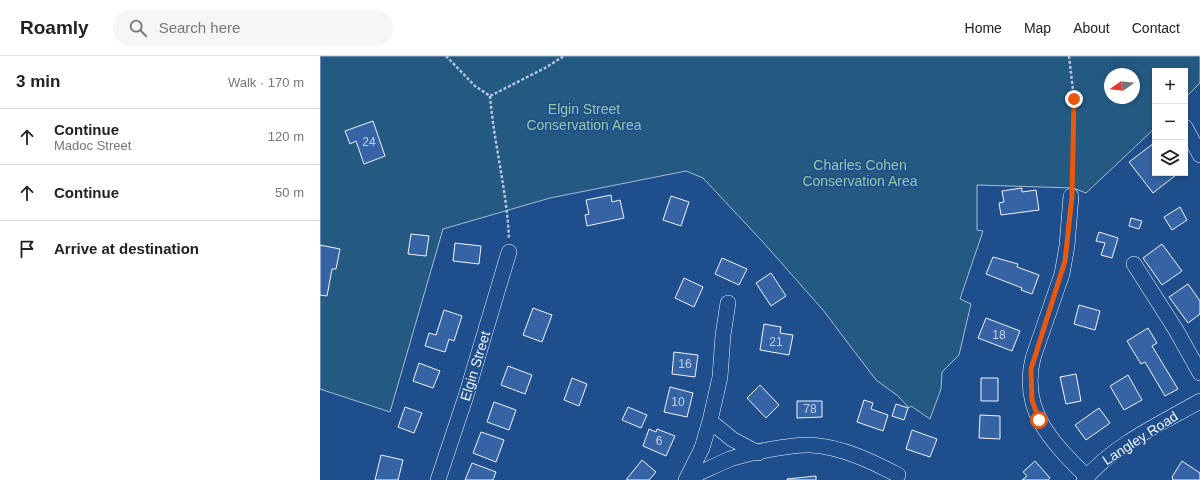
<!DOCTYPE html>
<html lang="en">
<head>
<meta charset="utf-8">
<style>
	:root { --surface:#fff; --page:#f6f6f6; --text:#222; --muted:#767676; --line:#e0e0e0 }
	body { margin:0; font-family:Helvetica,sans-serif; background:var(--page); color:var(--text) }
	.controls { position:absolute; right:12px; top:12px; display:grid; overflow:hidden; border-radius:0px; box-shadow:0 2px 6px #0003 }
	.controls button { width:36px; height:36px; display:grid; place-items:center; padding:0; border:0; border-bottom:1px solid var(--line); background:var(--surface); color:var(--text); font:20px sans-serif }
	.compass { position:absolute; left:784px; top:12px; width:36px; height:36px; border-radius:50%; background:var(--surface); box-shadow:0 2px 6px #0003; rotate:256deg }
	.stop { position:absolute; width:12px; height:12px; margin:-9px; border:3px solid #ea580c; border-radius:50%; background:#fff }
	.stop.end { background:#ea580c; border-color:#fff; box-shadow:0 1px 4px #0008 }
	.list { margin:0; padding:0; list-style:none }
	h2 { display:flex; justify-content:space-between; align-items:center; height:52px; margin:0; padding:0 16px; font-size:17px }
	h2 small { font-size:13px; font-weight:400; color:var(--muted) }
	.list li { display:grid; grid-template-columns:26px 1fr auto; gap:12px; align-items:center; box-sizing:border-box; height:56px; padding:0 16px; border-top:1px solid var(--line) }
	.list b { display:block; font-size:15px; white-space:nowrap }
	.list p { margin:0; font-size:13px; white-space:nowrap; color:var(--muted) }
	.list em { font-size:13px; font-style:normal; color:var(--muted) }
	.icon { flex:none; width:22px; height:22px; fill:none; stroke:currentColor; stroke-width:2; stroke-linecap:round; stroke-linejoin:round }
	.map { position:relative; flex:none; width:880px; height:424px; overflow:hidden }
	header { display:flex; align-items:center; gap:24px; box-sizing:border-box; height:56px; padding:0 20px; background:var(--surface); border-bottom:1px solid var(--line) }
	header strong { font-size:19px }
	nav { display:flex; gap:22px; margin-inline-start:auto; font-size:14px }
	.search { width:280px; height:36px; background:var(--page); display:flex; align-items:center; gap:10px; box-sizing:border-box; padding:0 14px; border-radius:22px; color:var(--muted); font-size:15px }
	main { display:flex }
	aside { flex:1; background:var(--surface) }
	.map>svg:first-child { display:block }
</style>
</head>
<body>
<header>
<strong>Roamly</strong>
<div class="search"><svg class="icon" aria-label="search" viewBox="0 0 24 24"><circle cx="10" cy="10" r="6"/><path d="M15 15l6 6"/></svg>Search here</div>
<nav><a>Home</a><a>Map</a><a>About</a><a>Contact</a></nav>
</header>
<main>
<aside>
<h2>3 min<small>Walk · 170 m</small></h2>
<ul class="list">
<li><svg class="icon" aria-label="ahead" viewBox="0 0 24 24"><path d="M12 20V5M6 11l6-6 6 6"/></svg><div><b>Continue</b><p>Madoc Street</p></div><em>120 m</em></li>
<li><svg class="icon" aria-label="ahead" viewBox="0 0 24 24"><path d="M12 20V5M6 11l6-6 6 6"/></svg><div><b>Continue</b></div><em>50 m</em></li>
<li><svg class="icon" aria-label="arrive" viewBox="0 0 24 24"><path d="M6 21V4h12l-3 4 3 4H6"/></svg><div><b>Arrive at destination</b></div></li>
</ul>
</aside>
<div class="map">
<svg width="880" height="424" viewBox="0 0 880 424">
	<rect width="100%" height="100%" fill="#1f4e8c"/>
	<path fill="#245a82" stroke="#a8bbd7" fill-rule="evenodd" d="M0,0h880v27l-15,15v-27h-30v57l-69,65 -13,-5 -96,-3v45l6,1 -23,68 11,5 -12,51 -17,17 -1,17 -11,30 -19,-13 -2,2 -11,-12 -22,-16 -53,-70 -61,-69 -59,-63 -17,-7 -136,27 -107,31 -53,183 -70,-23zM790,18h24v24h-24z"/>
	<path fill="#3563a3" stroke="#f2f6ff" d="M53,65l12,35 -21,8 -8,-23 -6,3 -5,-13z
		M834,87l1,30h20l1,2 -23,18 -24,-31z
		M702,132v4l14,-2 3,20 -38,5 -2,-12 5,-1 -2,-11z
		M291,139l1,7 8,-2 4,18 -37,8 -2,-11 4,-1 -3,-14z
		M351,140l18,6 -8,24 -18,-6z
		M860,151l7,13 -15,10 -8,-13z
		M811,162l11,3 -3,8 -10,-3z
		M779,176l19,6 -6,20 -11,-3 4,-12 -9,-2z
		M91,178l18,2 -3,20 -18,-2z
		M135,187l26,3 -2,18 -26,-3z
		M842,188l20,27 -20,14 -19,-27z
		M0,189l20,4 -4,20h-4l-5,27 -7,-1z
		M673,201l25,7 -1,3 22,8 -7,19 -11,-4 1,-2 -36,-14z
		M402,202l25,11 -8,16 -24,-11z
		M451,217l15,23 -15,10 -15,-23z
		M364,222l19,9 -9,20 -19,-9z
		M868,228l12,17v13l-12,9 -19,-26z
		M759,249l21,6 -5,19 -21,-6z
		M213,252l19,7 -10,27 -19,-7z
		M124,254l18,6 -8,25 -5,-2 -4,13 -20,-6 4,-13 7,2z
		M666,262l34,13 -8,20 -34,-13z
		M444,268l17,3 -1,6 13,2 -4,20 -29,-5z
		M828,272l9,15 -5,3 26,43 -13,7 -20,-34 -4,2 -14,-23z
		M354,296l24,3 -3,22 -23,-3z
		M99,307l21,8 -7,17 -20,-7z
		M188,310l24,9 -7,19 -24,-9z
		M756,318l5,27 -15,3 -6,-27z
		M808,319l14,25 -18,10 -14,-24z
		M252,322l15,6 -8,22 -15,-6z
		M661,322h17v23h-17z
		M440,329l19,20 -13,13 -19,-20z
		M350,331l23,6 -6,24 -23,-5z
		M544,344l9,3 -2,6 17,6 -5,16 -26,-9z
		M477,345h25v16l-25,1z
		M174,346l22,8 -7,20 -22,-8z
		M576,348l12,4 -4,12 -12,-4z
		M85,351l17,6 -8,20 -16,-6z
		M308,351l19,8 -6,13 -19,-8z
		M779,352l11,15 -24,17 -11,-15z
		M660,359l20,1v23l-21,-1z
		M329,373l7,3 1,-3 18,7 -9,20 -23,-10z
		M592,374l25,9 -7,18 -24,-8z
		M161,376l23,8 -8,22 -23,-9z
		M61,399l22,5 -5,20h-23z
		M322,404l14,12 -7,8h-23z
		M715,405l15,17 -2,2h-26l5,-4 -4,-4z
		M862,405l18,12v7h-27l-1,-3z
		M152,407l24,9 -3,8h-28z
		M496,420v4h-29v-1z"/>
	<g fill="none" stroke-linecap="round" stroke-linejoin="round">
		<g stroke="#f2f6ff" stroke-width="16">
			<path id="minor" d="M865,71l15,28
				M751,140l-4,50 -5,28 -29,84c-13,53 19,84 54,119
				M814,208l42,66 24,43
				M390,365l22,18 26,14
				M368,422c14,-6 28,-13 42,-19 17,-6 63,-15 81,-14 31,2 60,16 87,30
				M118,424l28,-84 43,-144
				M366,424l16,-32 8,-27 10,-44 3,-42 5,-32
				M764,424c31,-36 76,-56 116,-79"/>
		</g>
		<path stroke="#b3c4dc" stroke-width="2.5" stroke-dasharray="3 2" stroke-linecap="butt" d="M126,0l29,30 15,10 55,-28 19,-12
			M749,0l5,43 -2,84
			M170,40c4,48 17,95 19,143"/>
		<use href="#minor" stroke="#1f4e8c" stroke-width="15"/>
	</g>
	<g fill="none" stroke-linecap="round" stroke-linejoin="round">
		<path stroke="#ea580c" stroke-width="5" d="M719,364l-7,-20 -1,-31 34,-108 7,-65 2,-97"/>
	</g>
	<g text-anchor="middle" stroke-width="3" stroke-linejoin="round" paint-order="stroke">
		<g font-size="12" fill="#c3d1e8">
			<text x="49" y="90">24</text>
			<text x="679" y="283">18</text>
			<text x="456" y="290">21</text>
			<text x="365" y="312">16</text>
			<text x="358" y="350">10</text>
			<text x="490" y="357">78</text>
			<text x="339" y="389">6</text>
		</g>
		<g font-size="14" fill="#97c8a6" stroke="#1f4e8c">
			<text x="264" y="58">Elgin Street<tspan x="264" dy="16">Conservation Area</tspan></text>
			<text x="540" y="114">Charles Cohen<tspan x="540" dy="16">Conservation Area</tspan></text>
		</g>
		<g font-size="14" fill="#f2f6ff" stroke="#1f4e8c">
			<text transform="translate(155 310) rotate(-73)" y="5">Elgin Street</text>
			<text transform="translate(820 382) rotate(-33)" y="5">Langley Road</text>
		</g>
	</g>
</svg>
<div class="controls">
<button>+</button>
<button>−</button>
<button><svg class="icon" aria-label="layers" viewBox="0 0 24 24"><path d="M12 4l9 5-9 5-9-5zM3 14l9 5 9-5"/></svg></button>
</div>
<svg class="compass" viewBox="-18 -18 36 36"><path d="M0-13l5 13h-10z" fill="#e53935"/><path d="M0 13l5-13h-10z" fill="#767676"/></svg>
<div class="stop" style="left:719px;top:364px"></div>
<div class="stop end" style="left:754px;top:43px"></div>
</div>
</main>
</body>
</html>
